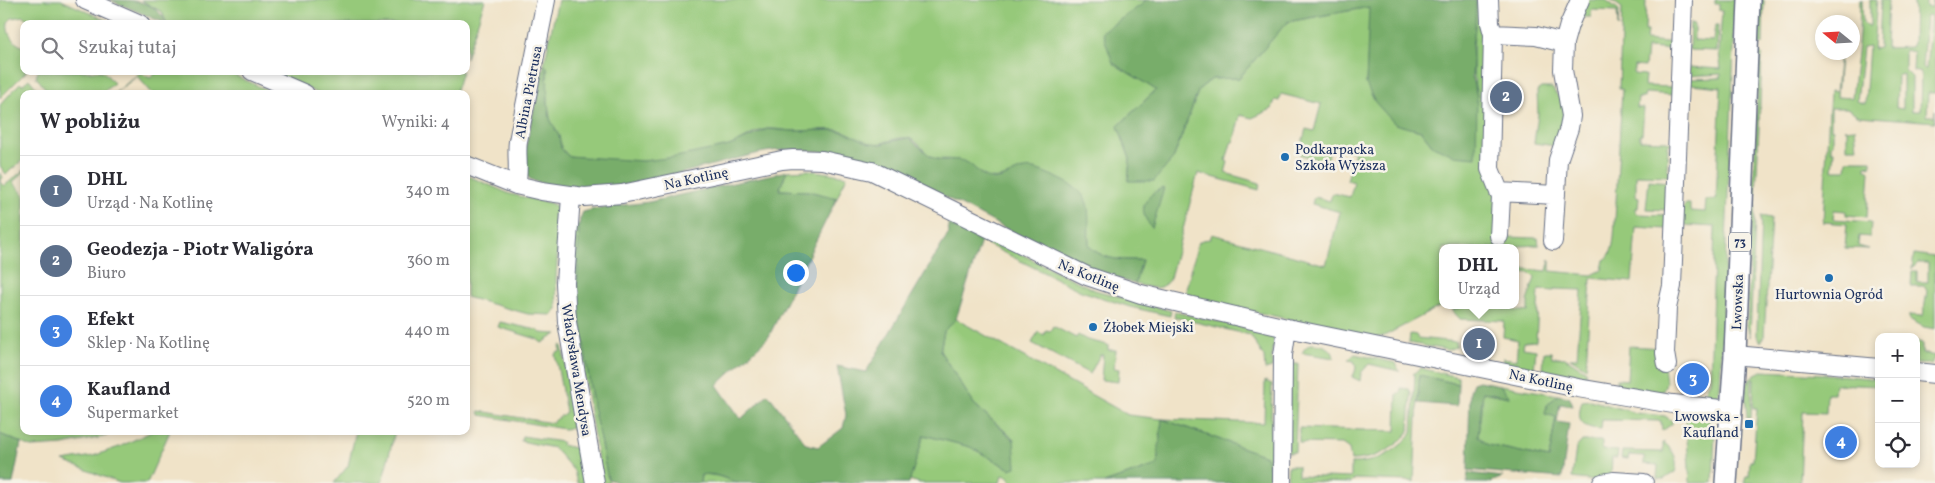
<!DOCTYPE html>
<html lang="pl">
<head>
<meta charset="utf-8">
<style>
	:root { --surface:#fff; --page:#f7f7f7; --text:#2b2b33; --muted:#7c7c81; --line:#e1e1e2; --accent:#1f6fb2 }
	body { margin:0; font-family:Vollkorn,serif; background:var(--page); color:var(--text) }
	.controls { position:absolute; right:15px; bottom:15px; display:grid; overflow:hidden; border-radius:10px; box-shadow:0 2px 8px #0003 }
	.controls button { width:45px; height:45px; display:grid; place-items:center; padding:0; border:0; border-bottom:1px solid var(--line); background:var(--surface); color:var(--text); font:25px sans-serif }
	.compass { position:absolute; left:1815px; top:15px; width:45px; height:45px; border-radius:50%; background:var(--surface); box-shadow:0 2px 8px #0003; rotate:288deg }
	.you { position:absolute; left:795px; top:272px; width:18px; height:18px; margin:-12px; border:4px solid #fff; border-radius:50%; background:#1a73e8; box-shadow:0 0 0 8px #1a73e833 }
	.badge { display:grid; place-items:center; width:32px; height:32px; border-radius:50%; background:var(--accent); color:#fff; font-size:16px; font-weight:700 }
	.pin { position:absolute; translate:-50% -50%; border:2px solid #fff; box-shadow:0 1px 5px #0006 }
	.popup { position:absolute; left:1439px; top:244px; width:80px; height:65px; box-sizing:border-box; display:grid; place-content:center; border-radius:10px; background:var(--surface); filter:drop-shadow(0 1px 4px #0005); font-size:16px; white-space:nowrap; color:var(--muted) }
	.popup b { font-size:19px; color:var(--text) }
	.popup::after { content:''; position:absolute; left:50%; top:100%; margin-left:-10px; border:10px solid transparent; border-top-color:var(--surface) }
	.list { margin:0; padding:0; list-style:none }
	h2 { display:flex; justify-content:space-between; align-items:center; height:65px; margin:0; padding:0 20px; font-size:21px }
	h2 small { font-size:16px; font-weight:400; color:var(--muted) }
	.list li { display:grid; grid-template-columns:32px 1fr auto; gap:15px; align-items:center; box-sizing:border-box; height:70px; padding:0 20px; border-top:1px solid var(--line) }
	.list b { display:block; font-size:19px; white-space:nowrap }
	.list p { margin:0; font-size:16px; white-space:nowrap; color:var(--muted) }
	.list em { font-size:16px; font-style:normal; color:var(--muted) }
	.icon { flex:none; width:28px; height:28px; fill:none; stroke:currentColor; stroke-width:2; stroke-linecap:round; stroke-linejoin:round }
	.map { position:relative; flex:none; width:1935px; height:483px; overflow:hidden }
	.search { position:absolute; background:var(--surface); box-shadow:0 2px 8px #0003; left:20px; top:20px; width:450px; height:55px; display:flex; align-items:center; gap:12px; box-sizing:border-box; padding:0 18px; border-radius:10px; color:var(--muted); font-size:19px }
	.panel { position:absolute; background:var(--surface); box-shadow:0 2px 8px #0003; left:20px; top:90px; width:450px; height:345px; border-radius:10px }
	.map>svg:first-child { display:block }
</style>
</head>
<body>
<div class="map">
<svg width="1935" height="483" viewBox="0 0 1935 483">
	<rect width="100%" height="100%" fill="#f7f3e8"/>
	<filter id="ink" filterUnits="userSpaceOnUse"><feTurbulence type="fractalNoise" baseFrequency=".02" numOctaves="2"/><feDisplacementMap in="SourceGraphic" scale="10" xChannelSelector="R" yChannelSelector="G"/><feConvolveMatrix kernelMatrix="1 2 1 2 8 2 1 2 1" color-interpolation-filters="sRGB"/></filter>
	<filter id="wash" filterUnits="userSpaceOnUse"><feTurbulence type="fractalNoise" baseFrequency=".0096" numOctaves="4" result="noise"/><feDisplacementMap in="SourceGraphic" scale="20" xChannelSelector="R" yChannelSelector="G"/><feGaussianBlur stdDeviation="1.12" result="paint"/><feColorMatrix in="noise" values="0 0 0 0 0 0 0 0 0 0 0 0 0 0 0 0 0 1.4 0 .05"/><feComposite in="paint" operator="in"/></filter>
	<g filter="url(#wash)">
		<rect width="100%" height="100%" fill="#f0e3c8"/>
		<path fill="#96c97a" stroke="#587c6c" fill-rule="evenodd" d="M0,0h61l54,24h-81l-11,-8 -11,2 -4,4c-2,12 5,21 16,25v24h3l-27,27z
			M141,0h344l-19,58v-34h-299l-5,-12z
			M558,0h587l-32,63 43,27 -38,36 12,33 -2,22 45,-22 26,-70 13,-10 27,-1 48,-56 83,-15 -4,76 29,41 26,7 12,15 44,-50c-8,-32 -2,-63 -1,-96h6l-1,30 3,2 1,46 21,159 32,1 1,7 -21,1 -1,22 30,3 3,-12v12l42,4 10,-5 2,-10c11,-5 10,-28 11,-39l7,-132h-3l3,-81 -11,-8h35l-1,31h2l-1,9 31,3v7l-30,-2 -2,19 -11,-1v8l11,1 -1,11 32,1 -1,8 -30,-2 -1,5h-6l-1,10h7l-2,26h-2v6l27,1 4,2 -3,3 -1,24 5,1 -3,5 -33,-1v21l3,1 -1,11h-2v6l32,1 -1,14 -31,-2 -4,55 -41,-4 -5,90 -16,-10h7l5,-68 -27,-1 -1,2 -15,-1 -3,51 -12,1 -1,6 13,2 -2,20 -32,-3 1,-9 13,2 2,-20 -15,-3 1,-16 -44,-2 -8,-9 18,-5h33v4l25,3v-10l-1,-1 8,-23 -5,-5 -15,-1v-24h-72v57l-59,31 -9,2 -184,-40 -4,-4 -1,-5 12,-46 4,-3 8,-1 2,-5 114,31 14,-53 -28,-8 2,-7 16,4 2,-8 18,4 4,-15 -7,-2 8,-28 -24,-6 -4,16 -28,-8 7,-25 8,2 7,-27 -40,-10 -2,7 -4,-1 -3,9 -20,9 -12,-3 -6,26 -3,2 -5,18 2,1 -3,11 35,10 -1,7 -61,-17 -28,105c-9,15 -20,9 -35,6l7,-24c-21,0 -37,1 -53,-14l-1,-17 -66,-60c-41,22 -34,0 -69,-9 -7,-2 -14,1 -22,-3 -7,-5 -13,-17 -23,-19 -13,-2 -25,8 -37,5 -11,-1 -18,-9 -28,-12 -16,-4 -33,1 -49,0 -9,0 -18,-3 -27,-2 -14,2 -26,14 -41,18 -27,6 -55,13 -82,14 -25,1 -51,-3 -76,-5l-7,-8 -2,-12 -9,-17 -2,-15 -1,-37 -3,-3z
			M1589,0h17l13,10 -1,17 -1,-16 -26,-1v7h-10v13h-5l8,-25z
			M1715,0h21l-16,388 -2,6 -6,3 -14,-1v-3h7l5,-12 5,-154 -34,-2v-16l5,-5h4v7l15,1 1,-12h10l5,-113 -30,-3 -4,-1v-4l34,-1v-4l-33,2 1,-9 32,2 -2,-16 3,-42 -3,-1v-6h-4z
			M1760,0h4l-1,41v3l-4,1z
			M1860,0h2l1,23 3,3h4v-26h7l-4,49 6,-1 2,-48h7l-2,48 25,-1 2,-4 1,-43h12v7h6l1,-7h2v93h-7l-1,23h7l1,-6v12l-76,-6 -12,-8h-16v21h2v15l-2,1v6h3l-2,19h14l1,-10h24v5l-5,1v3l4,2 -3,46 -21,-2v-4l-12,-1 -1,9 38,3 -1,15 -11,-1 -1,10 11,3 -24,-1 2,-24 -24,-2 7,-131 6,1 4,-39 -3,44 15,1 7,-63zM1930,15l1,1 -5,53 -4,-1 4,-52zM1869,46l-4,58 -8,-3 6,-54zM1905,50l9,2 -1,19 8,2 -1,38h-8v-34l-7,-7zM1903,74v35l-7,-1 1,-32z
			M1690,23l4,1v16l19,1 2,-16h3l-1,26 -28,-1z
			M1759,52l3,4 -12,281 -3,-13z
			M38,71h65l11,12 -13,11h-51l-14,-17z
			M159,71h66l51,23h-123l-16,-18 -23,18 24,-20 3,-1 9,5z
			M270,71h192l-7,23h-136z
			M29,79l12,15h-17v65l-18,15 -6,-8v-61l20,-22 2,2z
			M1541,88h11l14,19 -10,39 -22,-3 4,-29 -1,-23z
			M1855,128l2,20h-10v-18l-3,-1z
			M24,170v2l-11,10 11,13v236h84l-1,5 -44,9 -32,2 -31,-13v-261l3,4 -3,5 4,4z
			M809,170l38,6 -10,22 -29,-7 -29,-1 8,-19z
			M466,175l44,19 40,9 8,4 2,4 -4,68 1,30 -5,6 -24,-1 -62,-17z
			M1649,180l19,2v28l-22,-1z
			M1761,216l10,2 -7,119 -3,5 -4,-6v-6z
			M949,219l146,71 76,21 -1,5 -40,-9 -49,-16 -133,-66z
			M579,224l-2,74 16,108 16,77h-7l-24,-143 -5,-43 2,-71z
			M1914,254l21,3v72l-11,-2 -15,-8v-4l14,1 4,-25 -3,-5h-13l1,-15h5v11h11v-19h-10l-6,6z
			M1175,312l76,17 21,6 2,3v9l-2,1v20l-7,2 -1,-13 -14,-22 -76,-18z
			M956,319l172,96 34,4 102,4 1,-42 7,3 -2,86 -4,-14 -104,-37 -5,46 -53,18h-93l-2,-6 -7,-2 -2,8h-80l-11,-3 14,-45 48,12 39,22 4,-30 -40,-35 -34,-53 4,-20z
			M500,322l37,8 4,3 16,1 -15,9 -5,-4 -39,-12z
			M1053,326l23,12 2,-3 9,5 21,5v5h8l-2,18 5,1 -1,13 -17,-2 2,-25h-3l-10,19 -58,-31 6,-11 6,3 2,-5 4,1z
			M1410,334l7,1v3l40,4 -1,5 -9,3 -38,-7z
			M1916,342l6,2v9l13,3 -4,8h-15z
			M1310,344c11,0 23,2 24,14l-32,-5 3,-5z
			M562,345l13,73 1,7 -2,3 -10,1 -84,-14 -1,-4 73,12 14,-11 -11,-58 6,-3 -1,-5z
			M1629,346l33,2 4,35 -3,8 -6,3 -41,-7 1,-8 10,1z
			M1544,352h7l1,5 13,1 21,13v11l-43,-10z
			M1355,354l41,9 3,8 -30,-7 -8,9 -1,8 -8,-4c4,-5 5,-11 2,-16l-6,-1z
			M1290,364h8l-3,88h-7z
			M1420,368l38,9v7l-39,-9 -5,108 -3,-2 -56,-2 -4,4 -55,-2 -1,2h-8l1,-17h10v10l53,2v-15c24,1 47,-12 61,-30l3,-58 -2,-1z
			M1762,371l63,3 54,5v7l-44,-2 -1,9h-7l-1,20 -23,-1 -3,71h-56l2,-7h3l1,-15h3l4,-53h-4l1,-30 -2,1 -1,39h-4c-1,-18 -7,-40 15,-47z
			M1500,385l58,10 -11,10 -1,10 10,1 -7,42 -61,-13 -10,-9 5,-44 26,5z
			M1401,388l8,1 2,4 -2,38c-13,18 -36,29 -58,29l-2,-11 -7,-5 -43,-1v-15l97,3 1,-37 4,-1z
			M1590,400l46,13 29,3 7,5v3l-10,7 -1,-10 -59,-1 -1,9c-21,-1 -25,-8 -19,-28z
			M1692,414c11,3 20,6 23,17l-2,52h-23l-4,-60 2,-6z
			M153,431h17l-23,52h-27l-57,-22 30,-5 26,-9z
			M356,431h39l-13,52h-48l14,-17z
			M522,436l40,6v3l17,4 7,34h-9l-3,-12 -20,-23 -33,-7z
			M1582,441h20v9l16,1 -1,7h-5l-1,19 -15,4 -24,-3 4,-30z
			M1663,442c10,7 16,18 12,30l-11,7h-7l1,-14 -14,-1v-8l-15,-1 -1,4 -7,-1 1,-7 41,1z
			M704,474l14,2 20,7h-38l1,-8z"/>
		<path fill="#78ad6a" stroke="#4a6e64" d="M110,0c25,0 45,0 57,24z
			M1145,0h331l-1,29 -3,16 1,16 -1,17 5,18 -1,61 -23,-2 -20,-9 -12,-15 -26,-7 -20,-22 -9,-18 3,-77 -82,15 -48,56 -27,1 -13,10 -26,70 -19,22h-26l2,-22 -12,-33 38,-36 -43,-27 -11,-31 42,-29z
			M544,64l3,3 1,37 2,15 9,17 2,12 7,8 75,5 33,-4 53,-11 38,-17 27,2 40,-1 11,2 25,11 12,1 9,-3 17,-3c9,5 20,18 28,21 9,3 20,-2 30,3 9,4 14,15 25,17 12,2 22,-8 33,-10 10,-2 19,3 29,7 44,19 34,29 36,70 16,15 32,14 53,14l-7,24c-64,-18 -123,-53 -182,-83 -57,-28 -104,-54 -171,-51 -22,1 -44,9 -66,14 -53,14 -105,29 -160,22 -8,-2 -23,-3 -28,-9 -4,-5 -4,-12 -5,-18z
			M787,171l-8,19 29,1 29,7 -69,140 -51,47 24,34 27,-25 38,50 12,3 25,-19 3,-13 -9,-49 29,6 83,-139 -1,-8 33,16 -25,78 -12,12 -4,20 34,53 40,36 2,27 -6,2 -40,-22 -46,-12 -15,48h-171c-12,-4 -25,-11 -37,-8l-1,8h-80l-12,-4 -15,-73 -16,-108 2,-71 1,-8 3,-7 16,-4 50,-6z
			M1164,188l-12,40c-3,-4 -7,-9 -8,-14 -3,-13 10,-24 20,-26z
			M1419,375l39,9 -1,22 -39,-3z
			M1479,381l21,4 10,12 -27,-5 -5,44 10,9 61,13 7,-41 -11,-3 2,-9 11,-10 11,2 3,5v4l-12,-2 -3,18 12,2 -7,54 -94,-8 2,-79 3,-8z
			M1162,419l104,37 4,14v13h-166l53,-18z
			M0,434l21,9 -8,40h-13z
			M1468,473l35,4 -15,6h-21z"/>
	</g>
	<g filter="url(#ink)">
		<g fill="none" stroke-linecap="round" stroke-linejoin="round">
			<g stroke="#666e83" stroke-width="20">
				<path id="minor" d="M85,0l55,24
					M1489,0l1,23 3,11 -3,135 11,27 -2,40
					M1493,34l43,2 28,7
					M252,71l53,23
					M466,165l50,20 26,6 42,6 38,-3 160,-34 11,-1 29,1 50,11 215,105 54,18 146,34 291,60 95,16 58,6
					M516,185c4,-14 0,-30 2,-44l28,-141
					M1499,192l57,3
					M571,196l-6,87 2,39 28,161
					M1553,241l5,-81 11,-32 2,-12 -8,-46 1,-27 5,-18 11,-25
					M1735,355l144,13
					M1667,365l-2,-12 2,-45 5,-22 11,-286
					M1916,372l19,2
					M1282,483l1,-128 4,-27
					M1602,483l12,-2 30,2"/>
			</g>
			<g stroke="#666e83" stroke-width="24">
				<path id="major" d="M1726,483l9,-128 14,-355"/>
			</g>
			<use href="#minor" stroke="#fff" stroke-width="18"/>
			<use href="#major" stroke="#fff" stroke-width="21"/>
		</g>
	</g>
	<g fill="#1f6fb2" stroke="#f7f3e8" stroke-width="2">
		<circle cx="1285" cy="157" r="5"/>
		<circle cx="1829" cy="278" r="5"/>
		<circle cx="1093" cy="327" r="5"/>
		<rect x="1744" y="419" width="10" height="10" rx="2.5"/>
	</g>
	<g text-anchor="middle" stroke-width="5" stroke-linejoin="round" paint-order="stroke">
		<rect fill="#f7f3e8" stroke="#5d6a87" stroke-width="1" x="1729" y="232.5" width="22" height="19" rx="4"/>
		<g font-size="12" font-weight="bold" fill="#1b2f5e">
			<text x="1740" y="246">73</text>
		</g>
		<g font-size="14" fill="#1b2f5e" stroke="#f7f3e8">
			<text transform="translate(528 92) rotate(-79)" y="5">Albina Pietrusa</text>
			<text transform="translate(696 178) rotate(-12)" y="5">Na Kotlinę</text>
			<text transform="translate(1089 275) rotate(22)" y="5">Na Kotlinę</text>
			<text transform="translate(1737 302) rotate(-88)" y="5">Lwowska</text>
			<text transform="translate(577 370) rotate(81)" y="5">Władysława Mendysa</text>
			<text transform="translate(1541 380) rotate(12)" y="5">Na Kotlinę</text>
		</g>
		<g font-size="14" fill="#1b2f5e" stroke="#f7f3e8" text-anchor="start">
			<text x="1295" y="154">Podkarpacka<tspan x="1295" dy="16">Szkoła Wyższa</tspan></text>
			<text x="1829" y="299" text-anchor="middle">Hurtownia Ogród</text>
			<text x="1103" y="332">Żłobek Miejski</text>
			<text x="1739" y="421" text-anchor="end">Lwowska -<tspan x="1739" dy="16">Kaufland</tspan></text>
		</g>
	</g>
</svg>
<div class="controls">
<button>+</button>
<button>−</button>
<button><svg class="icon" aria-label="locate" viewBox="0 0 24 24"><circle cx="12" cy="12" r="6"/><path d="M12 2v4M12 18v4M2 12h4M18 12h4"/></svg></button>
</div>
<svg class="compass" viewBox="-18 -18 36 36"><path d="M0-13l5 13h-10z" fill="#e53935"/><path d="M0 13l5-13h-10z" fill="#7c7c81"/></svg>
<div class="you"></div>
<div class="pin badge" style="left:1479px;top:344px;background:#5c6f8a">1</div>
<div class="popup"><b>DHL</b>Urząd</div>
<div class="pin badge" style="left:1506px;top:97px;background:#5c6f8a">2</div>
<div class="pin badge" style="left:1693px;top:379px;background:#3f7fe0">3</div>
<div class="pin badge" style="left:1841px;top:442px;background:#3f7fe0">4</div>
<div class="search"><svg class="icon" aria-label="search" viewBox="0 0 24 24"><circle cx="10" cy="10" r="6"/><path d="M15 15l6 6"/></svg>Szukaj tutaj</div>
<section class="panel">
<h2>W pobliżu<small>Wyniki: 4</small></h2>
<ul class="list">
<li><span class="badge" style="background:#5c6f8a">1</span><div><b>DHL</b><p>Urząd · Na Kotlinę</p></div><em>340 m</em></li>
<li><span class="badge" style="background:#5c6f8a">2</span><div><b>Geodezja - Piotr Waligóra</b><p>Biuro</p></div><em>360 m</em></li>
<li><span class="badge" style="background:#3f7fe0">3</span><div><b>Efekt</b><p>Sklep · Na Kotlinę</p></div><em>440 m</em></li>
<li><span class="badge" style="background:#3f7fe0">4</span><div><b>Kaufland</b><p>Supermarket</p></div><em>520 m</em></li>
</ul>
</section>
</div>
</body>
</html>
